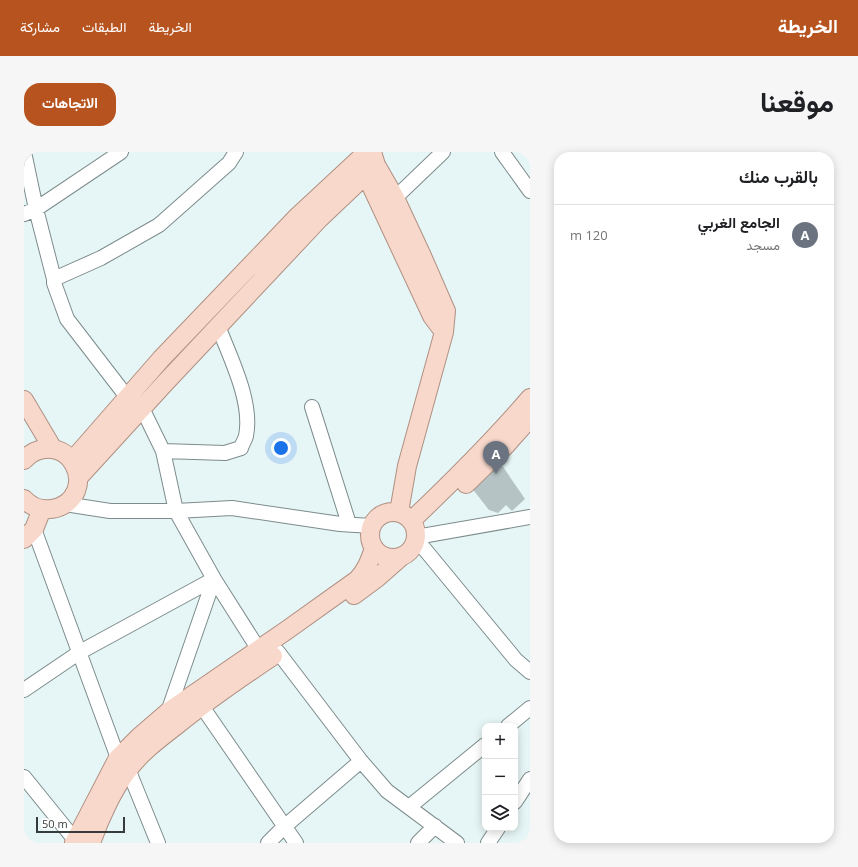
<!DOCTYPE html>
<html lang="ar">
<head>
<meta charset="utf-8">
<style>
	:root { --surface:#fff; --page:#f6f6f6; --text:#202124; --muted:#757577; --line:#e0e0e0; --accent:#b7531e }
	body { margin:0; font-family:"Open Sans",Vazirmatn,sans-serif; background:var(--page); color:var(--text); direction:rtl }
	.controls { position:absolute; right:12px; bottom:12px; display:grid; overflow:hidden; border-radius:8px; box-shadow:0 2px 10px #0003 }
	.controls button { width:36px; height:36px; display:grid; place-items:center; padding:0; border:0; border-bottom:1px solid var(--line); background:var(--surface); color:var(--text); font:20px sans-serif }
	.scale { position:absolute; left:12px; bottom:10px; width:89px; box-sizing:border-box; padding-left:4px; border:2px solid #363c3c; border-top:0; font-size:11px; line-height:14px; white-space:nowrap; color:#363c3c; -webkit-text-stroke:3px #fff; paint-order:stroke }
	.you { position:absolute; left:257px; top:296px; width:14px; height:14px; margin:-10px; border:3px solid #fff; border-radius:50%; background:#1a73e8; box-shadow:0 0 0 6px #1a73e833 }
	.badge { display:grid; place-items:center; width:26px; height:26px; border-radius:50%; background:var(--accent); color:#fff; font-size:13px; font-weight:700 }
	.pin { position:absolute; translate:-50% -33px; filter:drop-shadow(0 1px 2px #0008) }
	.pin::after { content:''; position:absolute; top:21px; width:14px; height:12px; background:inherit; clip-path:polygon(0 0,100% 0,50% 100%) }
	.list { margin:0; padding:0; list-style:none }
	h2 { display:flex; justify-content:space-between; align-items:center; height:52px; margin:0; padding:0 16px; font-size:17px }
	h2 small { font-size:13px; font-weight:400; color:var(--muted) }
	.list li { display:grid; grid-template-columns:26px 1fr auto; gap:12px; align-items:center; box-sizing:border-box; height:60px; padding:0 16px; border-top:1px solid var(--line) }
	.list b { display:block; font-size:15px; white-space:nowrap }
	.list p { margin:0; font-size:13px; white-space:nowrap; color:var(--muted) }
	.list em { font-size:13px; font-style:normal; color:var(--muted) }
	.icon { flex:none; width:22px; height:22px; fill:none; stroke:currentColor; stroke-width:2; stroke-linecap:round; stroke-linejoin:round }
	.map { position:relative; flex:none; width:506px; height:691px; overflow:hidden; direction:ltr; border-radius:16px }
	header { display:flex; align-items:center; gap:24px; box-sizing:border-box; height:56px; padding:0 20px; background:var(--accent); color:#fff }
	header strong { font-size:19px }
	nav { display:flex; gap:22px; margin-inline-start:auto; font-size:14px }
	.intro { display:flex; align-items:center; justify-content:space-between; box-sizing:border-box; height:96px; padding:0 24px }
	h1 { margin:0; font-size:28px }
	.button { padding:10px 18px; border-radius:16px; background:var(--accent); color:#fff; font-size:14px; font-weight:700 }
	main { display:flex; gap:24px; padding:0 24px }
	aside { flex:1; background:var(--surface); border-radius:16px; box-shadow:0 2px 10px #0003 }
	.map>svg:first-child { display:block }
</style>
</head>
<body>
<header>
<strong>الخريطة</strong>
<nav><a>الخريطة</a><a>الطبقات</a><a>مشاركة</a></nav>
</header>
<div class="intro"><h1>موقعنا</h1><a class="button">الاتجاهات</a></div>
<main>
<aside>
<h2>بالقرب منك<small></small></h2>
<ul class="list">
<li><span class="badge" style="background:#6b7280">A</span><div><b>الجامع الغربي</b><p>مسجد</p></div><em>120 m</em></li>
</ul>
</aside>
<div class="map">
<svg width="506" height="691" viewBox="0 0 506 691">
	<rect width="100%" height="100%" fill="#e6f5f5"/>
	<path fill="#b5c3c4" d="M475,309l26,38 -13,12 -6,-6 -8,8 -9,-3 -18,-23z"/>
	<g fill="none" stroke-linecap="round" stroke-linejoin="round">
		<g stroke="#7d8b8c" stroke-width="16">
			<path id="minor" d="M0,0l12,57 18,70v4l13,36 60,78 15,11 21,43 13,60 38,68 45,71
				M478,0l28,39
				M371,46l48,-46
				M0,62l12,-5 85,-57
				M30,127l47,-21 58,-33 70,-62 7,-11
				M288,255l37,117
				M139,299l62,2 16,-5c1,-4 4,-8 5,-12 7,-34 -16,-79 -28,-110
				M41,352l45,7h66l56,-3 108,16 31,2
				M10,377l84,229
				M392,385l114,-20
				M391,390l7,4 94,114 14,12
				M254,500l83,109 26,30 70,52
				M0,538l56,-38 134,-73
				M177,553l95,138
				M144,560l46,-133
				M484,574l22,-18
				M104,617l30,74
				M0,625l51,63
				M491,650l15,-23
				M385,655l76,-62
				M244,691l16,-16 77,-66
				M394,691l17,-17
				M464,691l10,-15"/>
		</g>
		<g stroke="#b09082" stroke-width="20">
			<path id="major" d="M349,3l3,10 19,33 27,58 24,55 -2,21 -37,134 -8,46
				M337,12l71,152 12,16
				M0,248l29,49
				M0,308c7,-8 17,-12 28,-11 19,2 31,24 24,42 -9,21 -38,24 -52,8
				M48,309l89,-102 137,-143 69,-64
				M54,326l86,-94 155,-165 57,-54
				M442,332l40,-39 24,-27
				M346 383a23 23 0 1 1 46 0a23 23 0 1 1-46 0Z
				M388,368c41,-39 81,-79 118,-122
				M0,387l10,-10 8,-20
				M330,443l23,-17 25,-22
				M50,691l44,-85 21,-21 29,-25 119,-82 70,-50c9,-9 13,-20 17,-32
				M67,691c8,-23 22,-54 37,-73 13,-18 31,-31 49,-45 31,-25 63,-47 96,-69"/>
		</g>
		<use href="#minor" stroke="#fff" stroke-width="14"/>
		<use href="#major" stroke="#f7d8cb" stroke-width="18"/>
	</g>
</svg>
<div class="controls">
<button>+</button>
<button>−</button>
<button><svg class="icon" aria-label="layers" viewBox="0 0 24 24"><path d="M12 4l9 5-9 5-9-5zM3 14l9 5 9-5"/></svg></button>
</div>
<div class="scale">50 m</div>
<div class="you"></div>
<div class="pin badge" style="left:472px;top:322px;background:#6b7280">A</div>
</div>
</main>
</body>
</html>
